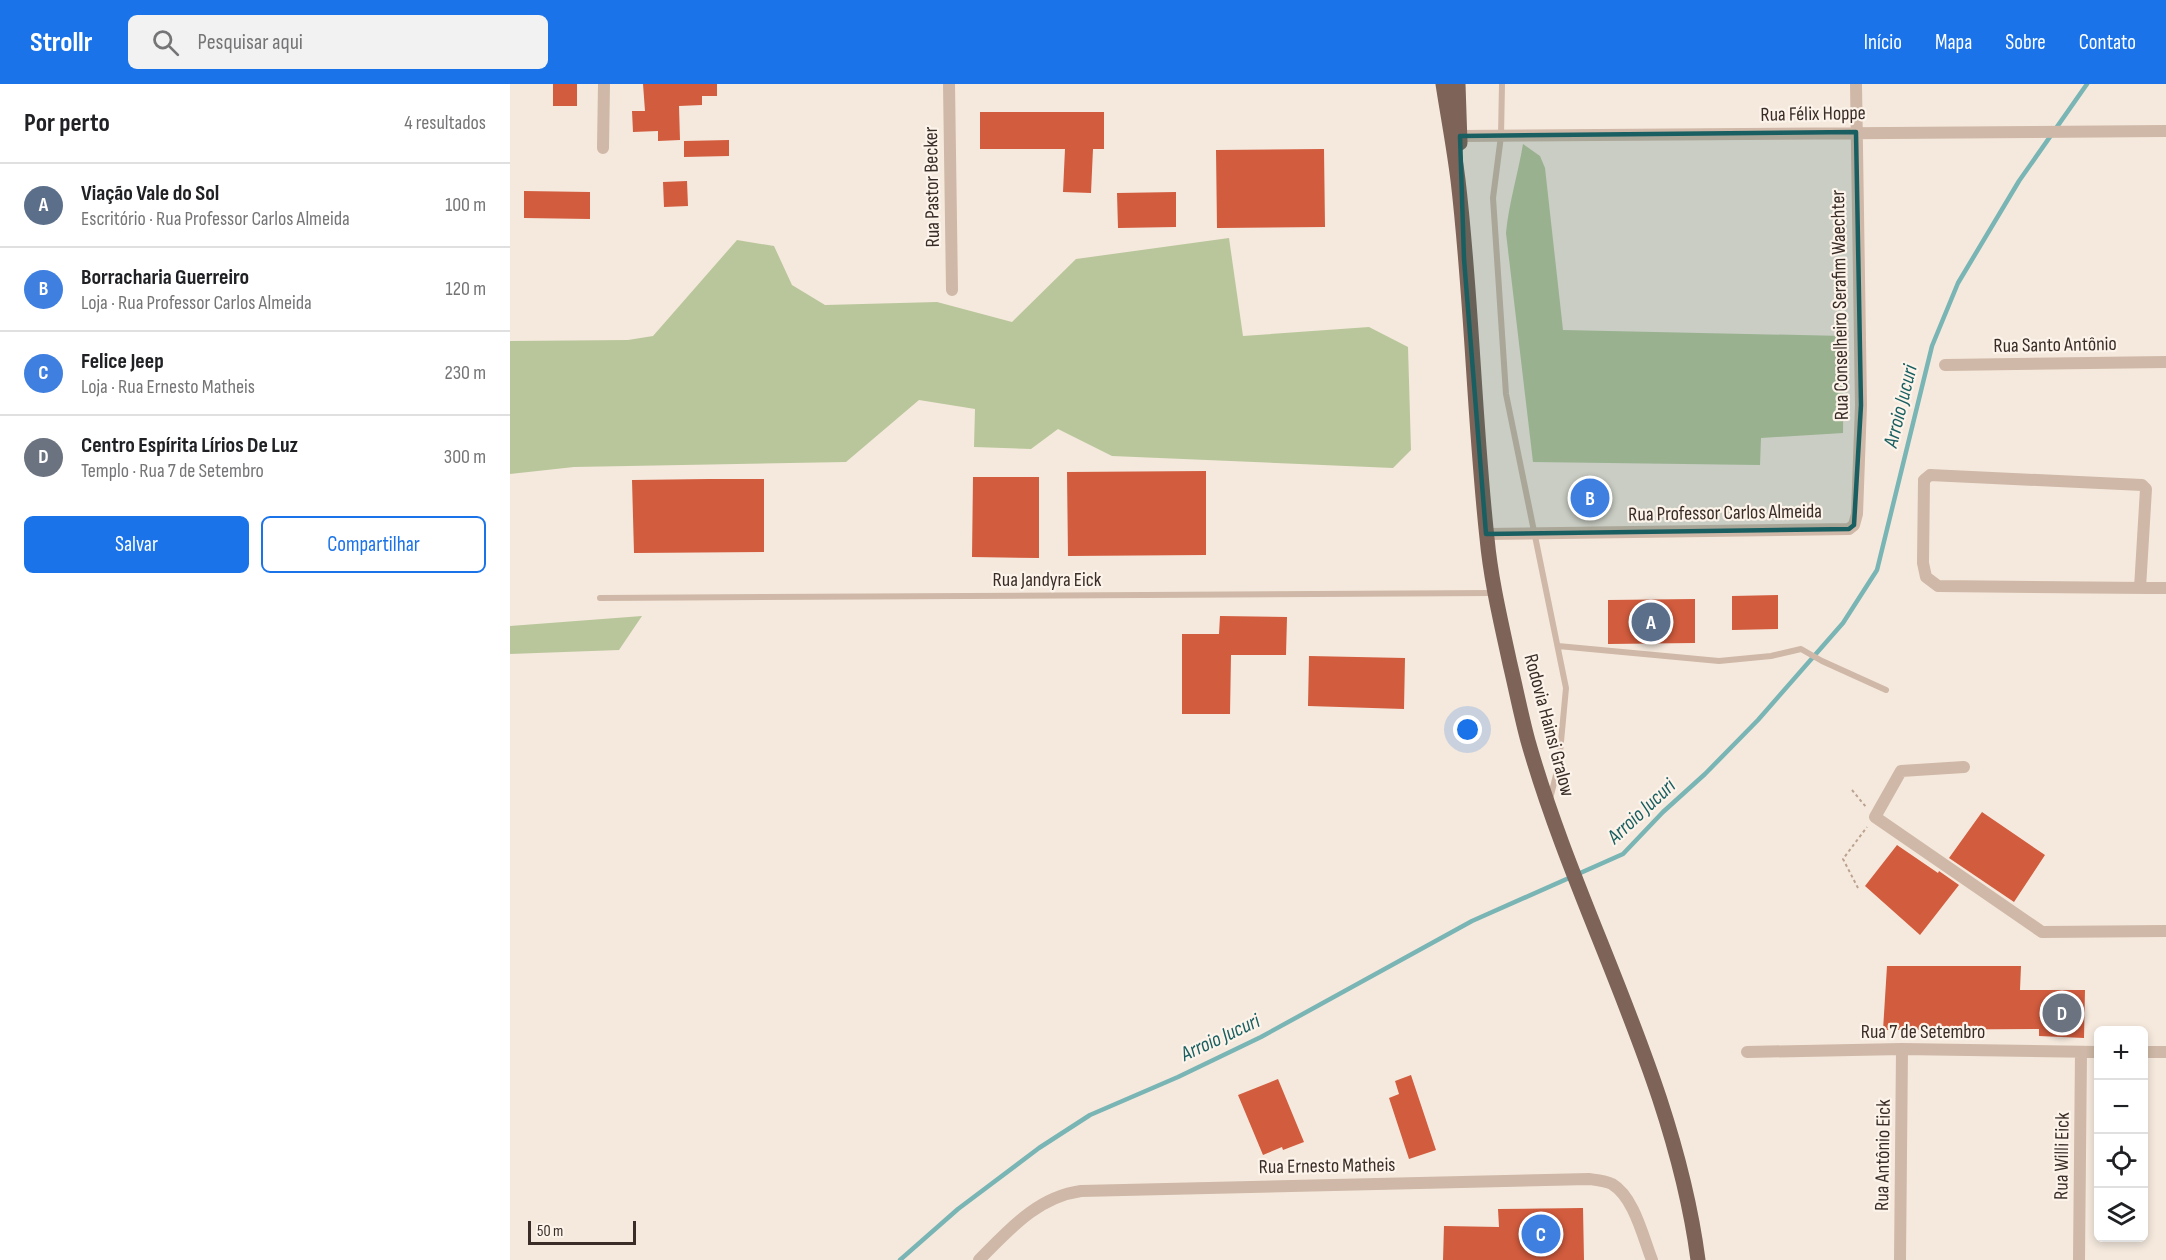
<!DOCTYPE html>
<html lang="pt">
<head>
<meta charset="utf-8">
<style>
	:root { --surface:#fff; --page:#f2f2f2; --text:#202124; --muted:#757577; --line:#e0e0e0; --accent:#1a73e8 }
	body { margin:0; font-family:"Sofia Sans Condensed",sans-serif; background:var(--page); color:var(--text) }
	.controls { position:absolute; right:18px; bottom:18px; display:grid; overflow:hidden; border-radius:9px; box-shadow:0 3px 9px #0003 }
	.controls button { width:54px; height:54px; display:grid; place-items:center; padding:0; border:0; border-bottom:2px solid var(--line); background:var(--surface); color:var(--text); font:30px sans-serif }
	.scale { position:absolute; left:18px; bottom:15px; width:108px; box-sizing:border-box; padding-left:6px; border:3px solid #3a2d28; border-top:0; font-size:16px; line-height:21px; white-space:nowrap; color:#3a2d28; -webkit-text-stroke:4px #fcf3ea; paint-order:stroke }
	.you { position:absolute; left:958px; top:646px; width:21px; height:21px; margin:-15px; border:4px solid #fff; border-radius:50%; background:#1a73e8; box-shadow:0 0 0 9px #1a73e833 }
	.badge { display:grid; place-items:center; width:39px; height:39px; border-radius:50%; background:var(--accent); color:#fff; font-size:20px; font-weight:700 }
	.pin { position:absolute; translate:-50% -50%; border:3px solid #fff; box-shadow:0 2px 6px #0006 }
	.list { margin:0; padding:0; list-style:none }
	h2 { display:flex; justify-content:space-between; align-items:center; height:78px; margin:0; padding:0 24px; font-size:26px }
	h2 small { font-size:20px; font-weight:400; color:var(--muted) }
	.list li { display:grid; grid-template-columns:39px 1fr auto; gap:18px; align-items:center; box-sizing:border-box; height:84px; padding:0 24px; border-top:2px solid var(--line) }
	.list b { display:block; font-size:22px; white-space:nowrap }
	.list p { margin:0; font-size:20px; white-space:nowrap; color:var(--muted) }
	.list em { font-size:20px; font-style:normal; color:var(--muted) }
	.actions { display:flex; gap:12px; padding:18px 24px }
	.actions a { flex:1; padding:14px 0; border:2px solid var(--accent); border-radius:9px; text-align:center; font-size:21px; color:var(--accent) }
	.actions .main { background:var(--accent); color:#fff }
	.icon { flex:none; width:33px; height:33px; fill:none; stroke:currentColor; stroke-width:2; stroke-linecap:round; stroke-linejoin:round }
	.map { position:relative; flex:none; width:1656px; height:1176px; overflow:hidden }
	header { display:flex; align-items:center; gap:36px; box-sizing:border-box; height:84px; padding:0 30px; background:var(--accent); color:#fff }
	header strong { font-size:28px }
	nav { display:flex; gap:33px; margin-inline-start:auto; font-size:21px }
	.search { width:420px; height:54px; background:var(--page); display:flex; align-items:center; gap:15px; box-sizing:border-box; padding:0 21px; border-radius:9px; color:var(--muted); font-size:22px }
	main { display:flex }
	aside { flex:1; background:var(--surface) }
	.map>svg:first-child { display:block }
</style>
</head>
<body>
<header>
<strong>Strollr</strong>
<div class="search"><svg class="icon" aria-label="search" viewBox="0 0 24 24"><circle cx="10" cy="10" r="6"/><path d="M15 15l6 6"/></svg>Pesquisar aqui</div>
<nav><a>Início</a><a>Mapa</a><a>Sobre</a><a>Contato</a></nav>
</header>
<main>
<aside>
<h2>Por perto<small>4 resultados</small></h2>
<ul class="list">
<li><span class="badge" style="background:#5c6f8a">A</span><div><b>Viação Vale do Sol</b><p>Escritório · Rua Professor Carlos Almeida</p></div><em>100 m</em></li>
<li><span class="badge" style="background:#3f7fe0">B</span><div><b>Borracharia Guerreiro</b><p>Loja · Rua Professor Carlos Almeida</p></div><em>120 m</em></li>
<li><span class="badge" style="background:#3f7fe0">C</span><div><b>Felice Jeep</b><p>Loja · Rua Ernesto Matheis</p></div><em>230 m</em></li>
<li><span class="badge" style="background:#6b7280">D</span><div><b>Centro Espírita Lírios De Luz</b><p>Templo · Rua 7 de Setembro</p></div><em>300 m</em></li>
</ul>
<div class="actions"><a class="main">Salvar</a><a>Compartilhar</a></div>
</aside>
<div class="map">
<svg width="1656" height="1176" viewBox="0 0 1656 1176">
	<rect width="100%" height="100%" fill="#f5e9dd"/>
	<path fill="#b9c69b" d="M1013,60l17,12 5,12 18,162 281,6 -1,97 -82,5 -1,27 -227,-3 -27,-229c3,-31 12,-59 17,-89z
		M719,154l14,98 126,-9 39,20 3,103 -18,18 -281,-12 -54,-27 -27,20 -57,-2 1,-38 -56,-9 -73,62 -272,5 -64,7v-133l118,-1 25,-4 84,-96 37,6 18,39 33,20 112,-3 75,20 64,-63z
		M132,532l-23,34 -109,4v-28z"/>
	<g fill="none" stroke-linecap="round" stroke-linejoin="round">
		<path stroke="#79b5b5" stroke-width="4.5" d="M390,1176l58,-51 81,-61 51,-33 88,-38 83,-40 211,-116 151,-67 40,-42 42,-38 53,-54 85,-97 34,-53 55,-224 26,-63 61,-102 68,-97"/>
	</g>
	<path fill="#d25c3e" d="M43,0h24v22h-24z
		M133,0h74v12h-15v9l-23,1 1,34 -22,1v-10l-25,1 -1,-21h13z
		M470,28h124v37h-11l-2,44 -28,-1 2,-43h-85z
		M219,56v16l-45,1v-16z
		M814,65l1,78 -108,1 -1,-78z
		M177,97l1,25 -24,1 -1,-25z
		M14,107l66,1v27l-66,-1z
		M666,108v35l-58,1 -1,-35z
		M696,387v84l-138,1 -1,-84z
		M463,393h66v81l-67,-1z
		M199,395h55v73l-130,1 -2,-73z
		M1268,511v34l-46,1v-34z
		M1185,515v44l-87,1v-44z
		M710,532l67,1 -1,38h-55l-1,59h-48v-80h37z
		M799,572l96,2 -1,51 -96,-3z
		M1472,728l63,43 -31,47 -65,-44z
		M1387,761l41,28 1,-2 20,14 -39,50 -55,-49z
		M1377,882h134l-1,24h65l-1,48 -45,-2v-7l-156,1z
		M901,991l25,75 -27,9 -20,-61 10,-4 -4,-13z
		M768,995l26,63 -21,8 -1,-3 -19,8 -25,-60z
		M1073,1124l1,52h-141l1,-34 55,1 -1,-18z"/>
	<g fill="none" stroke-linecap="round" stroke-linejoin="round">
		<path stroke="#bba291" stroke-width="2" stroke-dasharray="3 3" stroke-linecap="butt" d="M1342,706l14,17
			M1348,804l-15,-29 24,-32"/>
		<path stroke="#cfb8a7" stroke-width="6" d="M992,0l-1,52 -8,62 13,196 60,294 -7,75 -9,36
			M90,514l894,-5
			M1048,562l161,15 52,-5 30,-7 21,12 64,29"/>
		<path stroke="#cfb8a7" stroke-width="12" d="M439,0l3,206
			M950,52l706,-5
			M93,64l1,-64
			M1435,281l221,-3
			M976,450l363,-5 5,-4 3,-11 4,-109 -5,-321
			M1630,504l6,-99 -4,-4 -212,-10 -6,5 -1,83 3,14 12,9 210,2h18
			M1454,683l-63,4 -26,46 167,115 124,-1
			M1237,968l155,-3 196,3
			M1634,968h22
			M469,1176c30,-30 58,-63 102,-69l508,-12c7,1 17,2 23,5 22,13 31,53 40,76
			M1390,1176l2,-211
			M1569,1176l2,-208"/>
		<path stroke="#7e6358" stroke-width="15" d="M933,0c5,32 11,64 15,96 14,119 16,239 29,358 4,43 14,84 23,126 6,25 11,51 18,77 50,176 146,336 170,519
			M948,0l2,59"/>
	</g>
	<path fill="#195f61" fill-opacity="0.2" stroke="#195f61" stroke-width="4.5" stroke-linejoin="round" d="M1346,48l5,273 -7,120 -5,4 -363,5 -22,-275 -4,-123z"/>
	<g text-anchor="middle" stroke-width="4.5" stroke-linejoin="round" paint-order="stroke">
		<g font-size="20" fill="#3a2d28" stroke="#fcf3ea">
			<text transform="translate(1303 29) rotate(-1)" y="7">Rua Félix Hoppe</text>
			<text transform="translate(421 103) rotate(-91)" y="7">Rua Pastor Becker</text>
			<text transform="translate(1329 221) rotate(-91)" y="7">Rua Conselheiro Serafim Waechter</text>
			<text transform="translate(1545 260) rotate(-1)" y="7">Rua Santo Antônio</text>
			<text transform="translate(1215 428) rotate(-1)" y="7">Rua Professor Carlos Almeida</text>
			<text x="537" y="502">Rua Jandyra Eick</text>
			<text transform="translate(1040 641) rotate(75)" y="7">Rodovia Hainsi Gralow</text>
			<text x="1413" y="954">Rua 7 de Setembro</text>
			<text transform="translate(1372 1071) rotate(-89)" y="7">Rua Antônio Eick</text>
			<text transform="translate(1551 1072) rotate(-89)" y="7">Rua Willi Eick</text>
			<text transform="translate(817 1081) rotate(-1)" y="7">Rua Ernesto Matheis</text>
		</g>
		<g font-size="21" font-style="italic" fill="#195f61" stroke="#fcf3ea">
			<text transform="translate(1390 322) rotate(-76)" y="7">Arroio Jucuri</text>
			<text transform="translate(1131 727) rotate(-43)" y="7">Arroio Jucuri</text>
			<text transform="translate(710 953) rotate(-25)" y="7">Arroio Jucuri</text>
		</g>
	</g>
</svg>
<div class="controls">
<button>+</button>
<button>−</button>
<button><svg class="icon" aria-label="locate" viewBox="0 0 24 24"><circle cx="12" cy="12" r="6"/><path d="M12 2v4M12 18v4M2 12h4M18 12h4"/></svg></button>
<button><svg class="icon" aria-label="layers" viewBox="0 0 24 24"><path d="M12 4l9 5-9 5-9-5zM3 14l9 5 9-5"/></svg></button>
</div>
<div class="scale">50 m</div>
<div class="you"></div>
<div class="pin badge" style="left:1141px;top:538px;background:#5c6f8a">A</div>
<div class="pin badge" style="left:1080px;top:414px;background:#3f7fe0">B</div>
<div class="pin badge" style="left:1031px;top:1150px;background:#3f7fe0">C</div>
<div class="pin badge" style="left:1552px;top:929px;background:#6b7280">D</div>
</div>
</main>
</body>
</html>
